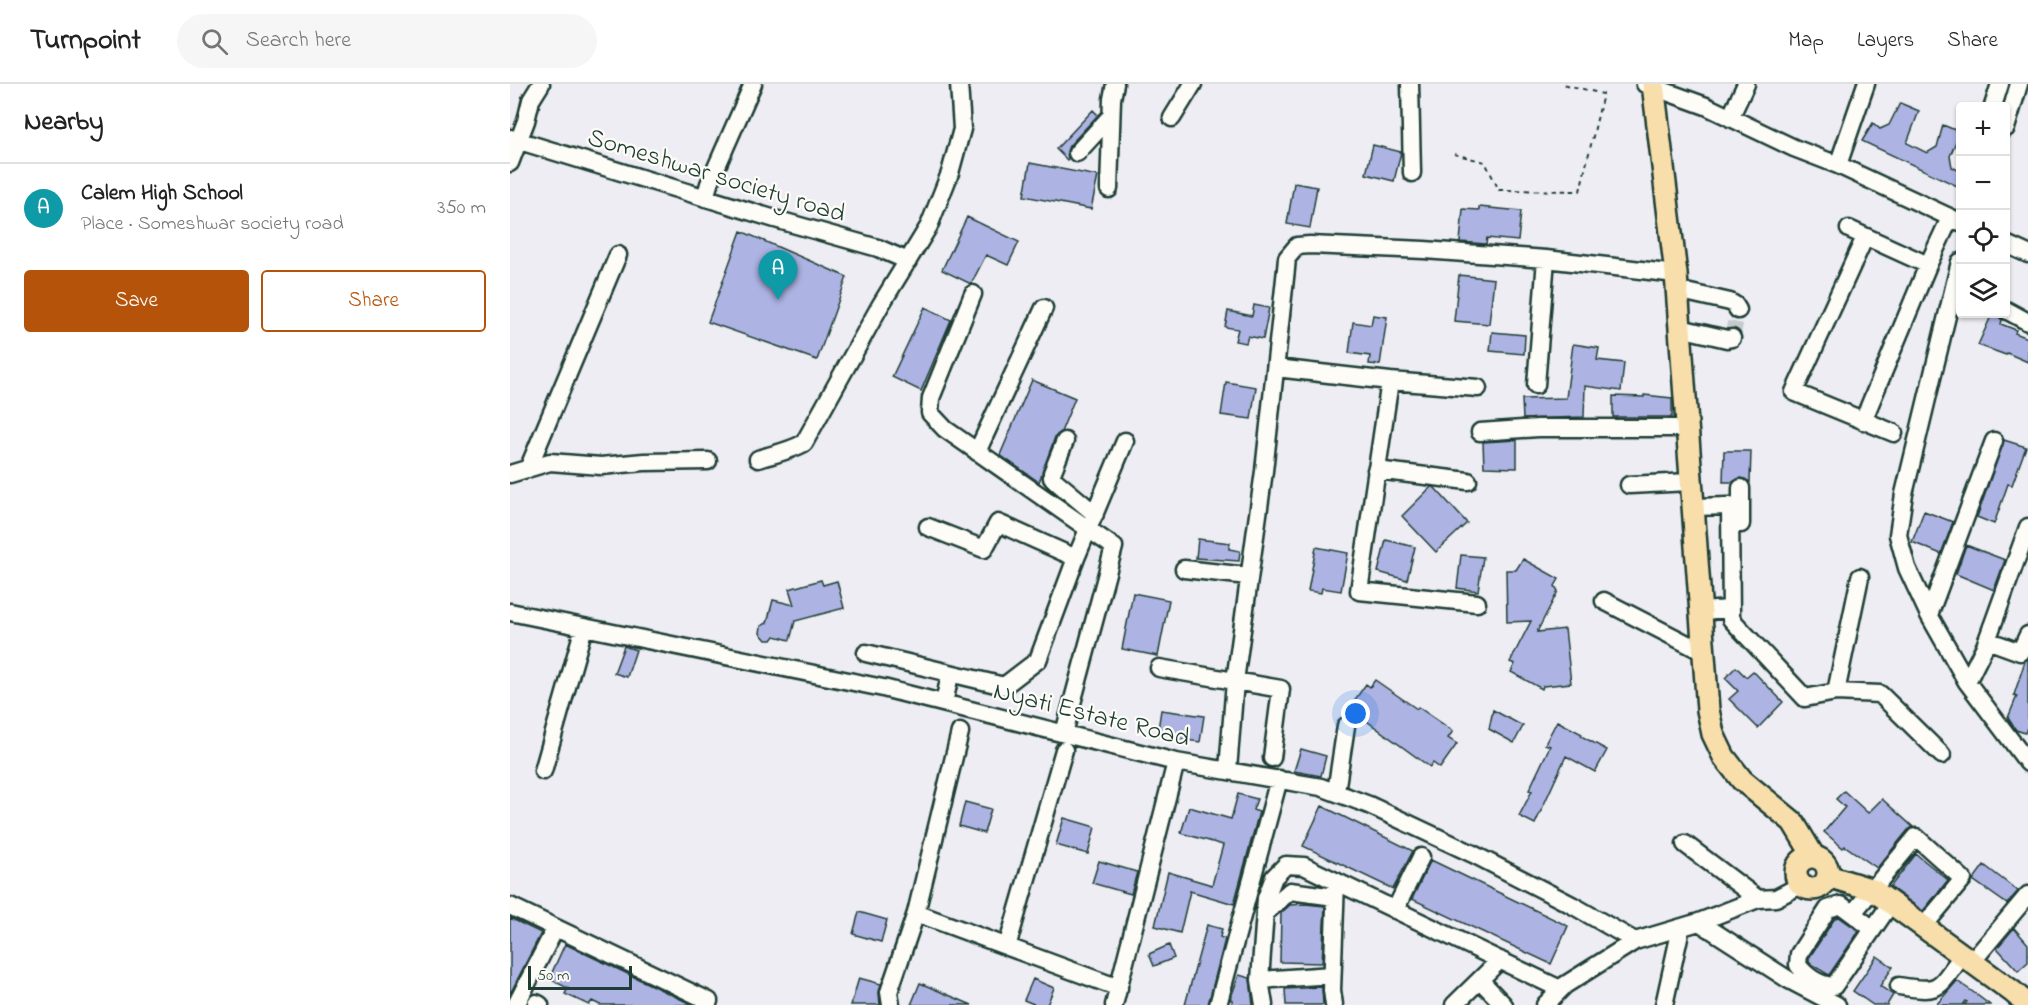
<!DOCTYPE html>
<html lang="en">
<head>
<meta charset="utf-8">
<style>
	:root { --surface:#fff; --page:#f6f6f6; --text:#222; --muted:#767676; --line:#e0e0e0; --accent:#b45309 }
	body { margin:0; font-family:"Indie Flower",sans-serif; background:var(--page); color:var(--text) }
	.controls { position:absolute; right:18px; top:18px; display:grid; overflow:hidden; border-radius:6px; box-shadow:0 2px 4px #0004 }
	.controls button { width:54px; height:54px; display:grid; place-items:center; padding:0; border:0; border-bottom:2px solid var(--line); background:var(--surface); color:var(--text); font:30px sans-serif }
	.scale { position:absolute; left:18px; bottom:15px; width:104px; box-sizing:border-box; padding-left:6px; border:3px solid #1f3d34; border-top:0; font-size:16px; line-height:21px; white-space:nowrap; color:#1f3d34; -webkit-text-stroke:4px #fdfcf7; paint-order:stroke }
	.you { position:absolute; left:846px; top:630px; width:21px; height:21px; margin:-15px; border:4px solid #fff; border-radius:50%; background:#1a73e8; box-shadow:0 0 0 9px #1a73e833 }
	.badge { display:grid; place-items:center; width:39px; height:39px; border-radius:50%; background:var(--accent); color:#fff; font-size:20px; font-weight:700 }
	.pin { position:absolute; translate:-50% -50px; filter:drop-shadow(0 2px 3px #0008) }
	.pin::after { content:''; position:absolute; top:32px; width:21px; height:18px; background:inherit; clip-path:polygon(0 0,100% 0,50% 100%) }
	.list { margin:0; padding:0; list-style:none }
	h2 { display:flex; justify-content:space-between; align-items:center; height:78px; margin:0; padding:0 24px; font-size:26px }
	h2 small { font-size:20px; font-weight:400; color:var(--muted) }
	.list li { display:grid; grid-template-columns:39px 1fr auto; gap:18px; align-items:center; box-sizing:border-box; height:90px; padding:0 24px; border-top:2px solid var(--line) }
	.list b { display:block; font-size:22px; white-space:nowrap }
	.list p { margin:0; font-size:20px; white-space:nowrap; color:var(--muted) }
	.list em { font-size:20px; font-style:normal; color:var(--muted) }
	.actions { display:flex; gap:12px; padding:18px 24px }
	.actions a { flex:1; padding:14px 0; border:2px solid var(--accent); border-radius:6px; text-align:center; font-size:21px; color:var(--accent) }
	.actions .main { background:var(--accent); color:#fff }
	.icon { flex:none; width:33px; height:33px; fill:none; stroke:currentColor; stroke-width:2; stroke-linecap:round; stroke-linejoin:round }
	.map { position:relative; flex:none; width:1518px; height:921px; overflow:hidden }
	header { display:flex; align-items:center; gap:36px; box-sizing:border-box; height:84px; padding:0 30px; background:var(--surface); border-bottom:2px solid var(--line) }
	header strong { font-size:28px }
	nav { display:flex; gap:33px; margin-inline-start:auto; font-size:21px }
	.search { width:420px; height:54px; background:var(--page); display:flex; align-items:center; gap:15px; box-sizing:border-box; padding:0 21px; border-radius:33px; color:var(--muted); font-size:22px }
	main { display:flex }
	aside { flex:1; background:var(--surface) }
	.map>svg:first-child { display:block }
</style>
</head>
<body>
<header>
<strong>Turnpoint</strong>
<div class="search"><svg class="icon" aria-label="search" viewBox="0 0 24 24"><circle cx="10" cy="10" r="6"/><path d="M15 15l6 6"/></svg>Search here</div>
<nav><a>Map</a><a>Layers</a><a>Share</a></nav>
</header>
<main>
<aside>
<h2>Nearby<small></small></h2>
<ul class="list">
<li><span class="badge" style="background:#0f9aa8">A</span><div><b>Calem High School</b><p>Place · Someshwar society road</p></div><em>350 m</em></li>
</ul>
<div class="actions"><a class="main">Save</a><a>Share</a></div>
</aside>
<div class="map">
<svg width="1518" height="921" viewBox="0 0 1518 921">
	<rect width="100%" height="100%" fill="#ededf3"/>
	<filter id="ink" filterUnits="userSpaceOnUse"><feTurbulence type="fractalNoise" baseFrequency=".0167" numOctaves="2"/><feDisplacementMap in="SourceGraphic" scale="12" xChannelSelector="R" yChannelSelector="G"/><feConvolveMatrix kernelMatrix="1 2 1 2 8 2 1 2 1" color-interpolation-filters="sRGB"/></filter>
	<g filter="url(#ink)">
		<path fill="#adb3e3" stroke="#1f3d34" stroke-width="1.5" d="M1390,19l19,8 -12,32 20,10 10,-6 6,-22 17,7 -10,24 2,11 8,4 -3,15 -95,-45 11,-18 7,6 9,-4z
			M583,26l5,5 -29,31 -2,5 1,8 -1,1 -11,-11z
			M863,61l28,7 -7,29 -28,-7z
			M520,79l68,13 -7,33 -67,-13z
			M784,99l23,4 -7,41 -23,-4z
			M969,123l42,4 -3,30 -31,-3 -1,6 -26,-2 3,-33 16,1z
			M457,133l52,25 -11,23 -22,-10 -15,29 -29,-14z
			M231,147l106,46 -30,83 -109,-38z
			M949,191l35,4 -5,45 -35,-3z
			M744,221l15,3 -6,31 -15,-3 -2,7 -11,-2 3,-12 -13,-2 3,-16 24,5z
			M415,223l26,13 -30,71 -29,-14z
			M1482,230h4l6,6 -1,4 15,6 -1,3 13,5v24l-21,-9 -1,2 -28,-10z
			M863,231l14,2 -7,48 -11,-1 1,-8 -21,-3 4,-31 18,3z
			M982,248l33,3 -1,19 -34,-3z
			M1063,260l26,4 -2,12 27,3 -3,28 -36,-5 -1,31 -61,2 -1,-20 44,-1z
			M522,296l43,18 -14,34 -6,5 -16,45 -39,-27z
			M716,298l30,5 -5,32 -30,-4z
			M1134,311l28,3v19h-59v-21l31,1z
			M1007,356v28l-33,-1 -1,-25z
			M1494,356l22,7 -14,38 -4,-1 -14,40 -17,-7z
			M1214,367h27l-1,31 -8,-4 -9,4h-10z
			M921,403h3l33,36 -31,29 -34,-36z
			M1414,427l29,11 -12,32 -29,-12z
			M688,455l32,4 -1,6 11,2 -1,10 -43,-3z
			M876,456l29,7 -8,33 -29,-8z
			M1456,461l39,15 -11,30 -38,-16z
			M806,463l32,6 -7,38 -19,-3 -1,5 -13,-2z
			M951,471l22,2 -5,34 -21,-3z
			M1013,475l36,20 -4,7 3,5 -21,41 28,-3 6,54 -28,3 -1,3 -31,-17 4,-8 -5,-2 21,-41 -24,1 -1,-52h10z
			M311,496l2,5 14,-4 7,27 -49,13 -5,19 -15,-4 -3,4h-6l-6,-7 1,-7 6,-3 6,-23 21,5 -5,-16z
			M623,509l36,7 -11,56 -36,-7z
			M114,562l12,4 -9,27 -13,-4z
			M1518,575v66l-3,8 -9,-3 -8,-12 9,-22 -3,-1 11,-34z
			M1226,583l10,10 7,-6 30,31 -25,26 -29,-29 9,-8 -13,-13z
			M865,596l42,29 1,-2 35,24 -5,7 9,6 -17,24 -7,-5 -3,4 -81,-59 17,-24 4,3z
			M651,626l43,6 -4,26 -43,-6z
			M983,626l30,16 -9,17 -25,-14z
			M1047,637l25,13 -1,2 26,14 -12,22 -29,-16 -31,68 -16,-8 13,-25 -3,-1 21,-44 -5,-2z
			M791,665l25,7 -5,20 -27,-5z
			M1334,707l24,22 14,-14 31,28 -5,3 -31,38 -32,-22 -2,2 -19,-16 21,-25 -9,-8z
			M728,710l19,5 -4,11 6,2 -25,92 -44,-13 -10,42 -25,-7 13,-54 44,13 11,-40 -42,-12 8,-26 42,12z
			M455,718l26,7 -7,24 -25,-7z
			M812,722l91,45 -20,38 -90,-43z
			M554,734l31,9 -7,27 -32,-9z
			M1406,770l32,26 -25,31 -33,-24z
			M921,776l137,66 -17,38 -139,-65z
			M589,777l38,11 -6,22 -39,-11z
			M1474,781l34,26 -11,13 -34,-24z
			M795,820l20,2 -3,57 -42,-1 1,-49 9,-8z
			M349,828l28,8 -6,22 -28,-8z
			M1329,833l20,14 -30,44 -17,-10 -3,-3v-4l26,-40z
			M0,834l31,15 -31,61z
			M697,841l15,4 -2,8 5,2 -17,66h-23z
			M1504,844l14,16v18l-10,9 -21,-23z
			M55,860l128,61h-93l-8,-4 -3,4 -24,-11 3,-6 -19,-9z
			M659,861l5,13 -20,8 -5,-12z
			M1367,872l16,11 -13,19 13,9 -6,10h-14l-20,-14z
			M729,891l11,3 3,27h-22l2,-5h-3z
			M349,894l22,6 -2,9 1,12h-29z
			M523,895l21,9 -7,17h-11l-12,-5z
			M1447,897l16,11 17,13h-26l3,-3 -2,-1 -3,4h-26z
			M410,899l52,22h-61z
			M812,903l1,18h-37l-1,-16z"/>
		<g fill="none" stroke-linecap="round" stroke-linejoin="round">
			<path stroke="#c4cacd" stroke-width="16" stroke-dasharray="16 8" stroke-linecap="butt" d="M1222,254l6,-28"/>
			<g stroke="#1f3d34" stroke-width="21">
				<path id="minor" d="M900,0l2,89
					M1135,0l61,22 88,42 44,17 122,57
					M1483,22l7,-22
					M662,34l21,-34
					M1220,34l16,-34
					M1496,44l13,-44
					M0,54l265,81 103,29 30,13
					M567,69l34,-37
					M0,79l16,-42 5,-21 10,-16
					M1328,81l28,-81
					M599,105l3,-90 3,-15
					M195,114l4,-14 44,-100
					M1339,145l79,36
					M1355,153l-71,155 100,41
					M1496,160l22,10
					M1450,178l-56,232 -6,41 9,33 22,47 38,67 61,81
					M1167,206l53,12 5,3 3,5
					M463,210l-42,104 -1,15 15,16 169,118 -50,186
					M1496,226l22,12
					M1170,244l47,11 5,-1
					M766,284l114,13 88,7
					M880,297l-31,210 118,12
					M1026,301l10,-126
					M1353,337l65,-156 22,-47
					M970,348l58,-4h149
					M555,357l-13,32v5l43,36
					M467,368l67,-144
					M248,375c16,-5 32,-8 46,-16l76,-137 49,-80 21,-53 12,-44 -3,-45
					M18,385l90,-214
					M866,386l92,11
					M0,390l40,-12 51,4 43,-4 64,-1
					M1119,401l61,-3
					M1231,404v36
					M1183,423l37,-1 1,113 74,79 31,-6 44,2 62,61
					M418,443l56,22 14,-26 78,35
					M674,485l64,7
					M1094,517l99,51
					M1190,527l31,-2
					M0,528l373,76 293,74 145,25 48,18 104,49 99,51 63,36
					M1419,531l65,-174
					M1477,556l33,12 8,-17
					M356,569l138,33 34,-26 38,-102 49,-117
					M649,584l122,21 -9,69
					M1457,598l18,-36 43,-119
					M1326,608l24,-115
					M434,619l6,-28
					M718,686l7,-89 29,-210 22,-202 1,-11 10,-12 13,-1 114,5 122,9 130,15
					M33,687l41,-144
					M826,708l10,-66
					M1175,760l73,55
					M0,822l199,95 -2,4
					M885,826l26,-53
					M406,829l203,75
					M755,829l25,-22 45,6
					M1343,829l63,-76 47,42 -40,48
					M1189,838l90,58 48,25
					M1363,845l-32,-24 -13,4 -29,45 -1,11c8,11 21,20 36,21l57,-83
					M497,863l57,-197
					M1461,879l57,-68
					M750,896l72,-5
					M970,896l24,25
					M1389,902c43,7 38,3 63,-30
					M26,919l4,2
					M6,921l39,-76
					M381,921l-2,-13 27,-79 44,-181
					M604,921l62,-243
					M708,921l61,-226
					M754,921l-4,-25 6,-82 8,-21 12,-12 18,1 256,123
					M824,921l-2,-15 4,-109
					M944,921l46,-45
					M1035,921l20,-20 70,-44 64,-19 59,-23 18,-1 25,-13
					M1154,921l17,-77"/>
			</g>
			<g stroke="#1f3d34" stroke-width="26">
				<path id="major" d="M1143,0l23,190 32,436 5,24 11,23 18,23 51,42 21,35
					M1286 789a16 16 0 1 1 32 0a16 16 0 1 1-32 0Z
					M1318,792l45,14 140,102 15,13"/>
			</g>
			<path stroke="#1f3d34" stroke-width="2" stroke-dasharray="4.5 4.5" stroke-linecap="butt" d="M944,70l31,8 14,28 81,1 23,-97 -40,-10"/>
			<use href="#minor" stroke="#fdfcf7" stroke-width="16"/>
			<use href="#major" stroke="#f8deab" stroke-width="21"/>
		</g>
	</g>
	<g text-anchor="middle" stroke-width="4.5" stroke-linejoin="round" paint-order="stroke">
		<g font-size="26" fill="#1f3d34" stroke="#fdfcf7">
			<text transform="translate(207 90) rotate(17)" y="9">Someshwar society road</text>
			<text transform="translate(582 629) rotate(14)" y="9">Nyati Estate Road</text>
		</g>
	</g>
</svg>
<div class="controls">
<button>+</button>
<button>−</button>
<button><svg class="icon" aria-label="locate" viewBox="0 0 24 24"><circle cx="12" cy="12" r="6"/><path d="M12 2v4M12 18v4M2 12h4M18 12h4"/></svg></button>
<button><svg class="icon" aria-label="layers" viewBox="0 0 24 24"><path d="M12 4l9 5-9 5-9-5zM3 14l9 5 9-5"/></svg></button>
</div>
<div class="scale">50 m</div>
<div class="you"></div>
<div class="pin badge" style="left:268px;top:216px;background:#0f9aa8">A</div>
</div>
</main>
</body>
</html>
